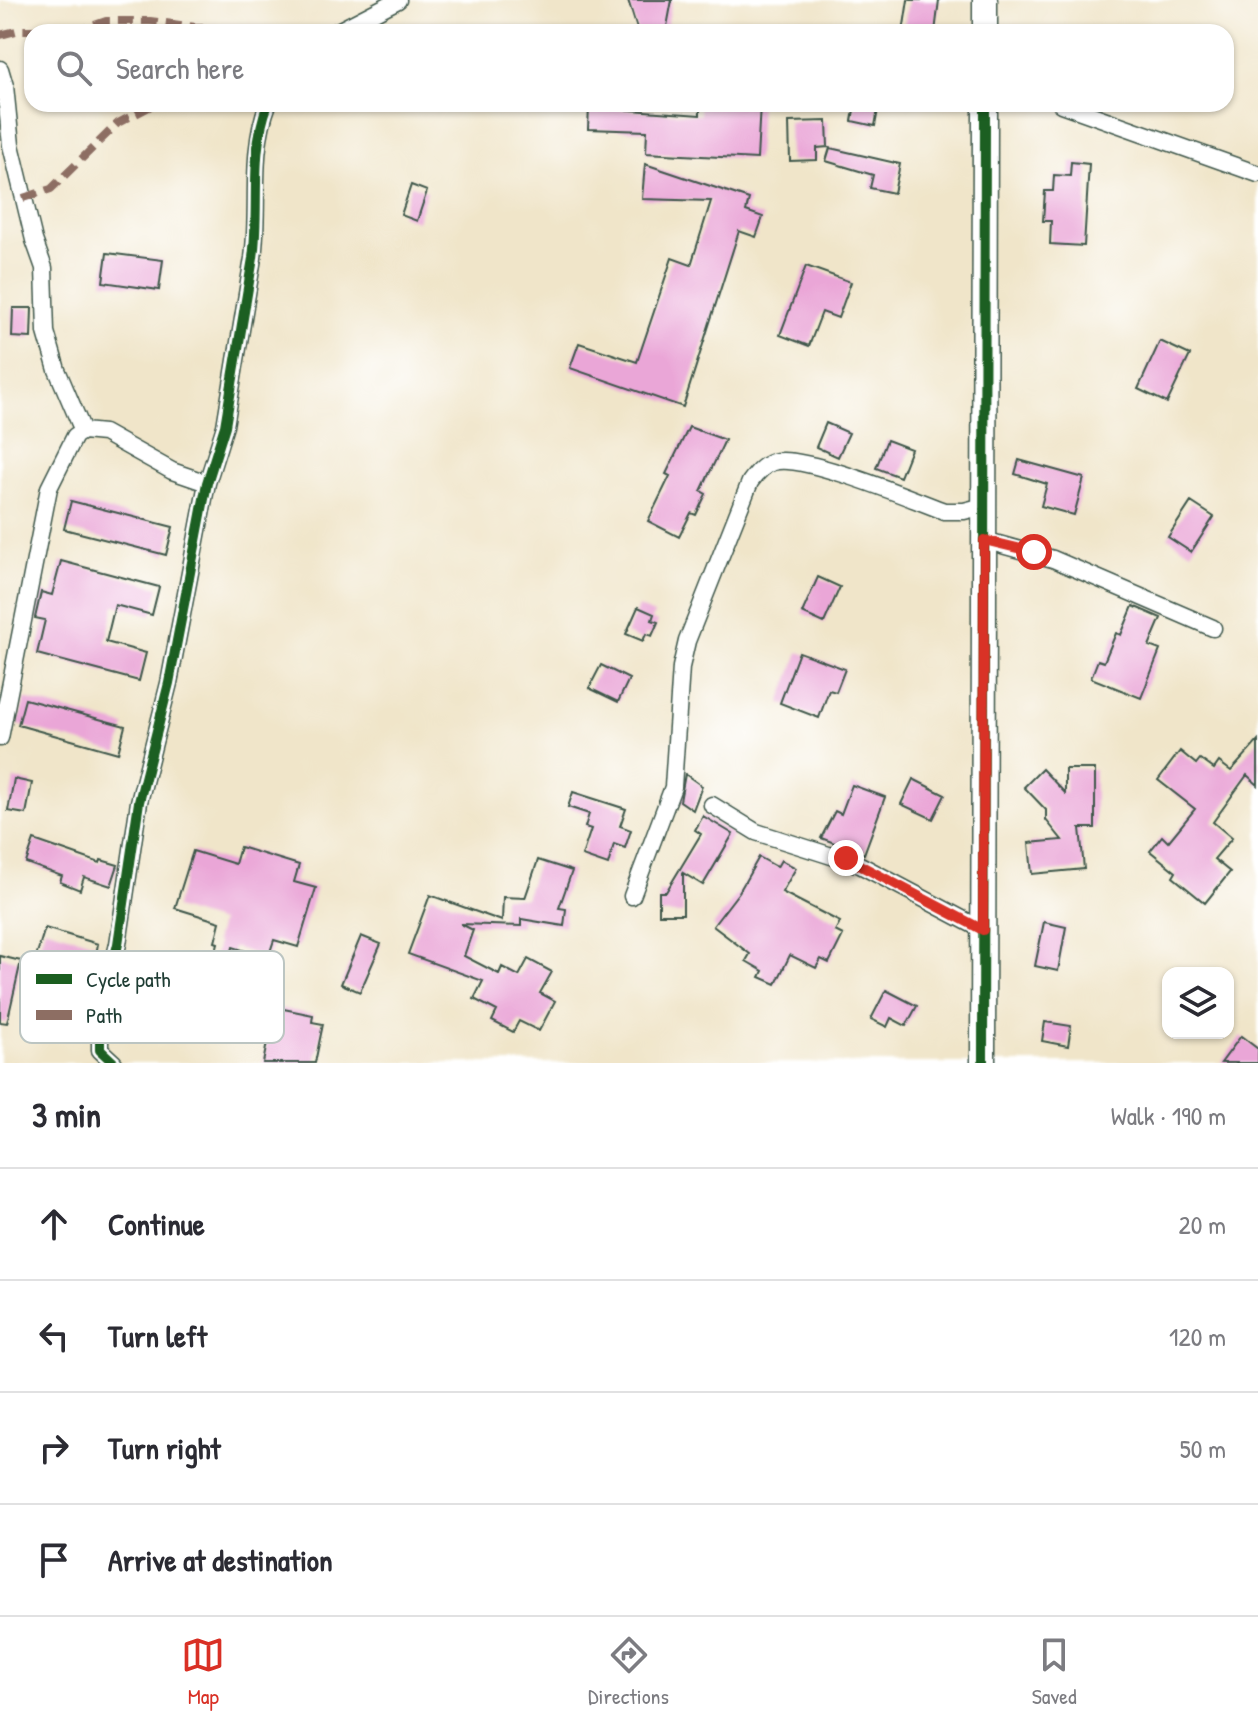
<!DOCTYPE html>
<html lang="en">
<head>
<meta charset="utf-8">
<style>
	:root { --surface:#fff; --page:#f7f7f7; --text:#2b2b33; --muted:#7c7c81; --line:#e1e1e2; --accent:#d93025 }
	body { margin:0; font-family:"Patrick Hand",sans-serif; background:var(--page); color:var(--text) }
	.controls { position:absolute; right:24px; bottom:24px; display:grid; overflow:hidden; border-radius:16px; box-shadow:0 2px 6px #0004 }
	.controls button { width:72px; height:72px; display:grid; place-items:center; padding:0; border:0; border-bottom:2px solid var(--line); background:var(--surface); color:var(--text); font:40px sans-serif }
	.stop { position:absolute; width:24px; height:24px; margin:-18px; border:6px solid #d93025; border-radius:50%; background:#fff }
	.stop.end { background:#d93025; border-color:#fff; box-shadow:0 2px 8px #0008 }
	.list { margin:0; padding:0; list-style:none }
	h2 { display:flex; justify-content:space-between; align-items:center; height:104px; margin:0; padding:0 32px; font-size:34px }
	h2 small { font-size:26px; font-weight:400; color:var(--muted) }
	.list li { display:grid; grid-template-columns:52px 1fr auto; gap:24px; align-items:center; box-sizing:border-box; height:112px; padding:0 32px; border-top:2px solid var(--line) }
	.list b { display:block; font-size:30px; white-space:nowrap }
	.list em { font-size:26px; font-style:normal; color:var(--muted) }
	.icon { flex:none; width:44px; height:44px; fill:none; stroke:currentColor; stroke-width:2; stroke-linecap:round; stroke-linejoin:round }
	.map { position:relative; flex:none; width:1258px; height:1063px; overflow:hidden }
	.search { position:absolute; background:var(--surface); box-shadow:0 2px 6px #0004; left:24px; right:24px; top:24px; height:88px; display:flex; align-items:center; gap:20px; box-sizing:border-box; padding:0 28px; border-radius:24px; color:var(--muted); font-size:30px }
	.sheet { height:552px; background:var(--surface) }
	nav { display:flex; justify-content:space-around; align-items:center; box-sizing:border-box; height:112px; border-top:2px solid var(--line); background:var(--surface); font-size:22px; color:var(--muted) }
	nav a { display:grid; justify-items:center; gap:4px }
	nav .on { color:var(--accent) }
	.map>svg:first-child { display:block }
</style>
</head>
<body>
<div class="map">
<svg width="1258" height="1063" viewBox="0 0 1258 1063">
	<rect width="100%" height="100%" fill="#fff"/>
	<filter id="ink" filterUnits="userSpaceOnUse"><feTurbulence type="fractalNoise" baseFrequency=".0125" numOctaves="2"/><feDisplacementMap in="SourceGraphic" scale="16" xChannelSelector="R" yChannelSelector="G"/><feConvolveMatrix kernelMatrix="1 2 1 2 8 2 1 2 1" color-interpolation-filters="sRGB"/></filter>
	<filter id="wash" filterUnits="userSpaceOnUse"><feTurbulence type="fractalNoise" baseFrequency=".006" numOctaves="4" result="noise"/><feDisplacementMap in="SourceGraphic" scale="32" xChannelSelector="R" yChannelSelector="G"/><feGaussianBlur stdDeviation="1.8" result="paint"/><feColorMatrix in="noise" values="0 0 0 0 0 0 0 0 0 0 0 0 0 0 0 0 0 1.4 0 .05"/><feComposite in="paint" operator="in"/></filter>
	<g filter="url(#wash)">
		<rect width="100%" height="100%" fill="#f0e5c9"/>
		<g id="blocks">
			<path fill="#eaa6d7" d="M628,0h44l-6,32h-28z
				M908,0h31l-4,32h-32z
				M700,104h60l-3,55 -111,-6 1,-22 -59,-2 1,-22 111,8z
				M855,104h24l-4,22 -23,-5z
				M827,121l1,26 -11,1v12l-27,1 -1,-39z
				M830,148l70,16 -6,29 -24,-5 3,-13 -47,-14z
				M1071,162l18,2 -5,82 -34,-2 1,-23h-8l2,-30h8l1,-16 16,1z
				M645,164l104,35 -3,12 17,6 -7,20 -17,-6 -56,176 -113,-39 9,-25 58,19 35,-104 19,7 20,-64 -69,-2z
				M411,185l16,6 -10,30 -16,-6z
				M107,253l56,7 -4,30 -56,-8z
				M806,266l45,16 -13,36 -16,-6 -13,34 -29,-11z
				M13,308h19l-1,30 -19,-1z
				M1160,341l30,14 -23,48 -29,-14z
				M826,423l23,10 -11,24 -22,-10z
				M689,427l36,13 -24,51 5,3 -10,21 -5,-2 -12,24 -31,-16 22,-45 -4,-2z
				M887,440l24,9 -11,28 -24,-9z
				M1019,460l65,18 -10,37 -33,-9 6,-22 -32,-10z
				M71,501l102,26 -7,28 -102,-26z
				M1191,502l23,15 -23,35 -23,-15z
				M61,561l98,26 -7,28 -37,-10 -9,37 40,11 -7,28 -102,-27 8,-34 -10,-2 6,-26 11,3z
				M818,577l22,10 -16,36 -22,-10z
				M1133,606l28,12 -12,28 11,4 -19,48 -50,-20 7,-18 6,2 12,-29 5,2z
				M638,607l16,7 -2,6 6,2 -6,14 -6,-2 -3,7 -17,-7z
				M799,652l46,17 -9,23 -7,-2 -10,28 -39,-15z
				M601,665l28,14 -11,23 -29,-14z
				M25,699l100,27 -7,27 -100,-28z
				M1258,741v44l-11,-10 -34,47 19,16 -18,21 16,13 -25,31 -32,-26 3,-5 -26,-21 12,-15 6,6 27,-33 -37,-29 22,-29 16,13 4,-5 14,10 5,-7 12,9z
				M1042,769l23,24v-24h30v59h-15l4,41 -52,5 -3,-31 33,-3 -16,-20v-10l-22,-23z
				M685,774l17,12 -9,24 -13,-9z
				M14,779l18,4 -6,31 -18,-3z
				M913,779l32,16 -12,24 -32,-15z
				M852,785l33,12 -21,57 -43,-16 14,-27 6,3z
				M573,792l53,17 -6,17 11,4 -6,18 -11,-4 -6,21 -26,-9 9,-27 -6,-2 4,-13 -21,-7z
				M703,816l30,18 -30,51 -20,-12v41h-24v-22h7l35,-58 -6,-4z
				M34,840l66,23 1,-3 17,5 -7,21 -27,-9 -4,13 -20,-8 2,-6 -36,-13z
				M240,847l59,18 -5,17 22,6 -18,59 -24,-7 -6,18 -35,-11 -10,43 -16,-4 11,-43 -3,-1 5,-20 -45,-14 18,-57 42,13z
				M759,857l18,10 4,-7 15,8 -14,24 58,30 -5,9 8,4 -14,28 -8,-4 -5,9 -26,-13 -14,29 -16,-7 3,-6 -17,-10 4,-7 -37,-28 26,-34z
				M538,860l34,11 -13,37 7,1 -2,17 -43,-7v7l-60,-2 12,6 -9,26 35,18 3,-7 17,9 9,-17 24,13 -12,21 15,8 -16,30 -20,-10 -6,11 -21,-11 5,-10 -23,-12 9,-18 -75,-27 22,-59 72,26 1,-24 22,1z
				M1044,922l22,5 -8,44 -23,-5z
				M45,928l53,16 -8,41 -22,-5 1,-8 -34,-12z
				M361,936l20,8 -21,48 -19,-8z
				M0,956l21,5 -14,62 -7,-1z
				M886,990l31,16 -11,20 -15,-8 -4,9 -16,-8z
				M274,1007l39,8 -1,7 11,2 -8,39h-52z
				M1045,1022l26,4 -3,20 -26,-5z
				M1241,1036l17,13v14h-37z"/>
		</g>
	</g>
	<g filter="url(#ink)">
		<use href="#blocks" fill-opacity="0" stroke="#3e564a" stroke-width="2"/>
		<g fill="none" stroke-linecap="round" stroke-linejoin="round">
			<g stroke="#3e564a" stroke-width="19">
				<path id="street" d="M336,32l62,-32
					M0,69l5,17 6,59 23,95 10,28 2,64 11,38 26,61
					M1061,104l197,70
					M984,540l69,19 160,69
					M0,738l49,-250 26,-52 8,-5 21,2 68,38 35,12
					M712,805l44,27 104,33 123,65
					M632,896l41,-109 8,-120 6,-26 63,-159c6,-8 13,-17 23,-20 29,-9 139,37 171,49h20l20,-5
					M114,1063l-14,-13v-33l18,-73 21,-142 30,-119 38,-200 18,-57 28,-168c7,-52 -4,-105 15,-154"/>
			</g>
			<g stroke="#3e564a" stroke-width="27">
				<path id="secondary" d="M985,32v-32
					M983,1063l2,-959"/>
			</g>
			<use href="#street" stroke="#fff" stroke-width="16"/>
			<use href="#secondary" stroke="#fff" stroke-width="24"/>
			<path stroke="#8d6e63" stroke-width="8" stroke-dasharray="16 8" stroke-linecap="butt" d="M0,35l20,-5h60l26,-9h44l84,11
				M23,198l28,-9 67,-66 37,-19"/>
			<g stroke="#fff" stroke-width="15">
				<path id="cycleway" d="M114,1063l-14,-13v-33l18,-73 21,-142 30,-119 38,-200 18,-57 28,-168c7,-52 -4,-105 15,-154
					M983,1063l2,-959"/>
			</g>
			<use href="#cycleway" stroke="#1b5e20" stroke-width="10"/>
		</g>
	</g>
	<g fill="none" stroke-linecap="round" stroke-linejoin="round" filter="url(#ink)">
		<path stroke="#d93025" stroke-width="10" d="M846,858l137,72 1,-390 50,12"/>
	</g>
	<rect x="20" y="951" width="264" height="92" rx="12" fill="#fff" stroke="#bcc5c2" stroke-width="2"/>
	<rect x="36" y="974" width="36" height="10" fill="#1b5e20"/>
	<rect x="36" y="1010" width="36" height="10" fill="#8d6e63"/>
	<g font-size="22" fill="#1f3d34">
		<text x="86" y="987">Cycle path</text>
		<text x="86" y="1023">Path</text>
	</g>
</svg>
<div class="controls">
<button><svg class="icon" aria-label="layers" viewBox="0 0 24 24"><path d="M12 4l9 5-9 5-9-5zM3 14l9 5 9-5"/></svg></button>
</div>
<div class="stop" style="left:1034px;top:552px"></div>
<div class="stop end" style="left:846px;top:858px"></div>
<div class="search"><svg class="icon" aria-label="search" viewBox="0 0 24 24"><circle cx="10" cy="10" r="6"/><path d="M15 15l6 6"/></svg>Search here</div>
</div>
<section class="sheet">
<h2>3 min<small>Walk · 190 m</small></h2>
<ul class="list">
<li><svg class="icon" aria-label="ahead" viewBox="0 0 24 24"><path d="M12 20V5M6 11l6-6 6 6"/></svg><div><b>Continue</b></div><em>20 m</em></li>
<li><svg class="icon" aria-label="left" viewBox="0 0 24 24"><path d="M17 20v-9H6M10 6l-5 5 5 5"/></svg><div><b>Turn left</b></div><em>120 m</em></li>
<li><svg class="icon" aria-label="right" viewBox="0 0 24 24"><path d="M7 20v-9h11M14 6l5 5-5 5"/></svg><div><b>Turn right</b></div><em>50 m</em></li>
<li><svg class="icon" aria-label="arrive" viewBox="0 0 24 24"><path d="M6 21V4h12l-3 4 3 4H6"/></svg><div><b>Arrive at destination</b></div></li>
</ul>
</section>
<nav>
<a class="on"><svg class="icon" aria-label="map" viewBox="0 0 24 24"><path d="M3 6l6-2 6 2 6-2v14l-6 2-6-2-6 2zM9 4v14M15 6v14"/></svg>Map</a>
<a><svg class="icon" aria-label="directions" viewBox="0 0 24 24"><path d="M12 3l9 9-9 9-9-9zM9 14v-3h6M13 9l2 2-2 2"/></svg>Directions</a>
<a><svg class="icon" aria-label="saved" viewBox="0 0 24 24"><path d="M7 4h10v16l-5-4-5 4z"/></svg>Saved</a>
</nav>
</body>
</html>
